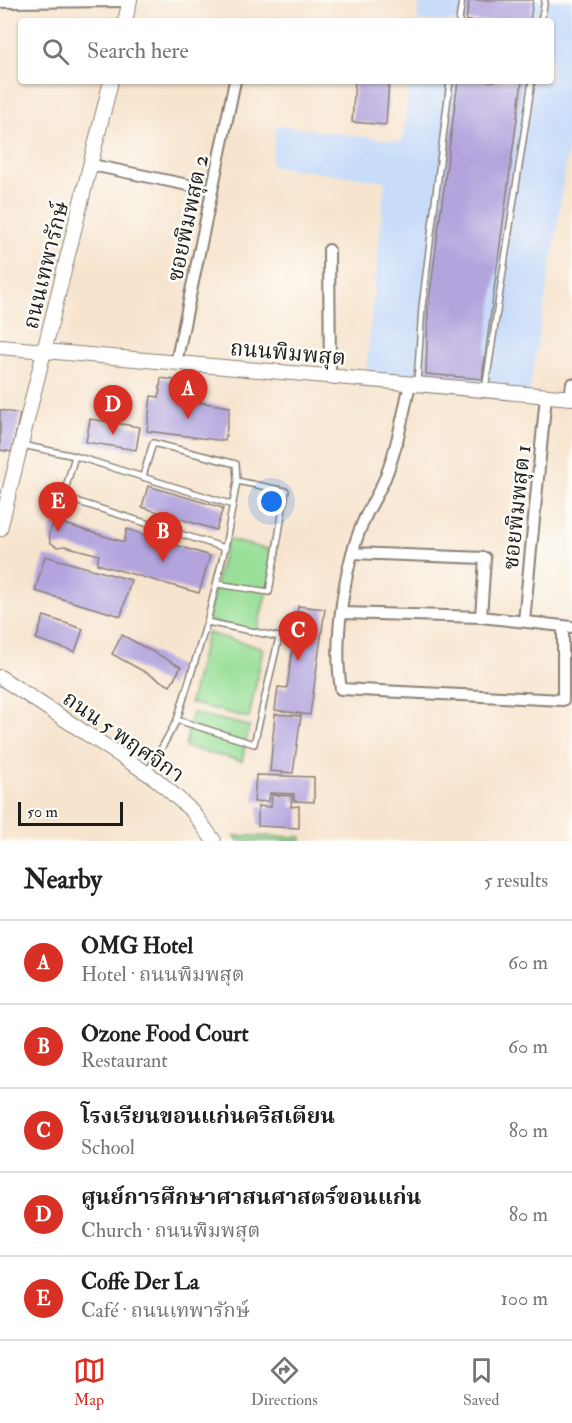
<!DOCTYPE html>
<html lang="en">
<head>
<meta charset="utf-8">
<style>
	:root { --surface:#fff; --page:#f2f2f2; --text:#202124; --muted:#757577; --line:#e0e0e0; --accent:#d93025 }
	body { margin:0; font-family:"IM FELL Double Pica","Noto Serif Thai",serif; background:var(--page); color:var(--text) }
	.scale { position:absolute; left:18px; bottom:15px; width:105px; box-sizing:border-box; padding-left:6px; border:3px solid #1c1c1c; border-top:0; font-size:16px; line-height:21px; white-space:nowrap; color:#1c1c1c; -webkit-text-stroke:4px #fdfcf7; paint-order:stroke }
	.you { position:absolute; left:272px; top:502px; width:21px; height:21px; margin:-15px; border:4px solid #fff; border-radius:50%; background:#1a73e8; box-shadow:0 0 0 9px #1a73e833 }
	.badge { display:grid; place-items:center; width:39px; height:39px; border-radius:50%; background:var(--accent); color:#fff; font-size:20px; font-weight:700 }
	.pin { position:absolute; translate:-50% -50px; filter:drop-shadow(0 2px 3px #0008) }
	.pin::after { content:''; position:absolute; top:32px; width:21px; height:18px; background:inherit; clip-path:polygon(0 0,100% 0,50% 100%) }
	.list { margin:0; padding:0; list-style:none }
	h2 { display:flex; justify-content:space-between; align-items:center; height:78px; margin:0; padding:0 24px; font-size:26px }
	h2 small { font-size:20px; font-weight:400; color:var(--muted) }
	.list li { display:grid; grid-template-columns:39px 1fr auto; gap:18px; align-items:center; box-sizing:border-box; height:84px; padding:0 24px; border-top:2px solid var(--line) }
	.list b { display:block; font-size:22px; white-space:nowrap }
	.list p { margin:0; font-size:20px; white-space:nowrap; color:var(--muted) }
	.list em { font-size:20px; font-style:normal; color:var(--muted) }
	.icon { flex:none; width:33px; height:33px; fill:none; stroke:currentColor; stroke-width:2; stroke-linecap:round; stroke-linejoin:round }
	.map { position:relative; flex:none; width:572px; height:841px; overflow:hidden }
	.search { position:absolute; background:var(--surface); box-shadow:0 2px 4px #0004; left:18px; right:18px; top:18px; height:66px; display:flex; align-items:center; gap:15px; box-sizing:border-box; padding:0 21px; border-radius:6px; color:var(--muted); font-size:22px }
	.sheet { height:498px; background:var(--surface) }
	nav { display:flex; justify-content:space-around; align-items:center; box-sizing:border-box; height:84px; border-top:2px solid var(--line); background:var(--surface); font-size:16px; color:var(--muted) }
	nav a { display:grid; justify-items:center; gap:3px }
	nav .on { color:var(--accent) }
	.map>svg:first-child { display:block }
</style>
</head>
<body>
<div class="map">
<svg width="572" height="841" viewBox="0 0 572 841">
	<rect width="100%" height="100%" fill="#fdfcf7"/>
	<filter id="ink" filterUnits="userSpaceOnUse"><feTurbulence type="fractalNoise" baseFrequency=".0167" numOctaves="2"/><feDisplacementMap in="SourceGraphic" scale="12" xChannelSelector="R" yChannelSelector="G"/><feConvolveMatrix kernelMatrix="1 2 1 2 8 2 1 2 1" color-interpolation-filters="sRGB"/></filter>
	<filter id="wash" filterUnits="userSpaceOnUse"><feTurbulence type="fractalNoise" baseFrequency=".008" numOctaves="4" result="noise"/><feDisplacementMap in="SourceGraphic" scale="24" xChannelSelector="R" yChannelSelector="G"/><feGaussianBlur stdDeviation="1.35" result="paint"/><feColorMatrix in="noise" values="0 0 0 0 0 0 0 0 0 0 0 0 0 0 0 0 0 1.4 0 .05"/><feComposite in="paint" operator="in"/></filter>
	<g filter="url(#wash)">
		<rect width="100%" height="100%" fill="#f7e4ce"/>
		<path fill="#c8dcf9" d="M420,0h152v119l-15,109 -28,166 -164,-14 20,-199 -114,-15 5,-41 127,17 7,-61h141v-60h-134z"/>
		<path fill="#99df98" stroke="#5a7e5a" stroke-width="1.5" d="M227,539l50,13 -21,81 -49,-13z
			M207,633l56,15 -14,70 -59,-15z
			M192,713l57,13 -7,35 -57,-14z
			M235,836l67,1v4h-64z"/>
		<g id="blocks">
			<path fill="#b3a4de" d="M469,0h64l-3,21h-64z
				M355,81h34l-3,44 -34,-3z
				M458,81h64l-40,298 -56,-5 2,-66z
				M161,378l32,5 -2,18 39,6 -5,34 -78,-10 4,-35 8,1z
				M0,410l20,4 -8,38 -12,-2z
				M90,419l50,8 -4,23 -50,-8z
				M148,486l75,22 -7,22 -74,-23z
				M61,523l63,19 3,-13 83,27 -11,37 -102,-29 2,-9 -34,-9 -8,1 -7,-5 -1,-9 3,-7z
				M45,556l86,24 -10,36 -86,-25z
				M298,606l27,3 -15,106 -35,-5 3,-23 9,1z
				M44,616l39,13 -8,23 -39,-13z
				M122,635l59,32 -11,19 -58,-32z
				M275,714l26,2 -8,57 -23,-2z
				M256,775l58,2v25l-20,-1v-7l-24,-1 -1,8 -15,1z
				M272,795l20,1 -1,11 8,-1v22l-41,-2v-20l13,1z"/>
		</g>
	</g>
	<g filter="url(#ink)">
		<use href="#blocks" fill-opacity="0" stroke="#8a8075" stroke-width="1.5"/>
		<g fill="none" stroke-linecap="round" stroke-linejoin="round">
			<g stroke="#8a8075" stroke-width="8">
				<path id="service" d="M459,21l3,-21
					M541,21l4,-21
					M417,383l5,-76 28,-226
					M485,390l47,-309
					M22,445l53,11 158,49
					M75,456l-12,41 162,51
					M143,476l10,-33 83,21 1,17 -12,67 -18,74 72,15 -25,107 -77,-24 -22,40 -8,12
					M217,584l52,8 17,-101 -49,-10
					M177,720l30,-98"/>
			</g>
			<g stroke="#8a8075" stroke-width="14">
				<path id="minor" d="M0,2l130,-1
					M92,165l120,25
					M329,250l1,128
					M176,363l59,-282
					M410,384c-7,30 -12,61 -23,89 -6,17 -17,32 -24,49 -19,45 -30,119 -22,167l222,11v-73
					M570,398l2,-14
					M352,553l133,5 -4,59
					M342,613l139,4 91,10
					M524,621l22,-225"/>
			</g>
			<g stroke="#8a8075" stroke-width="16">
				<path id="tertiary" d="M125,21l5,-21
					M0,347l572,51
					M0,529l111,-448
					M0,677l156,102 36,32 22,30"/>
			</g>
			<use href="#service" stroke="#fff" stroke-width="5"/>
			<use href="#minor" stroke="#fff" stroke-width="10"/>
			<use href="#tertiary" stroke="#fff" stroke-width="14"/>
		</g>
	</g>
	<g text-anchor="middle" stroke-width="5" stroke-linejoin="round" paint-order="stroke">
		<g font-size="22" fill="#1c1c1c" stroke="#fdfcf7">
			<text transform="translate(187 218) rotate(-78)" y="8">ซอยพิมพสุต 2</text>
			<text transform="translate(45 265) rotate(-76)" y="8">ถนนเทพารักษ์</text>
			<text transform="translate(288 352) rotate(5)" y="8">ถนนพิมพสุต</text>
			<text transform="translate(516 507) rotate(-84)" y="8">ซอยพิมพสุต 1</text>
			<text transform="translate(124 736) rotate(35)" y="8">ถนน 5 พฤศจิกา</text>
		</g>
	</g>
</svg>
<div class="scale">50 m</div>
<div class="you"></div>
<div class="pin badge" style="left:188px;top:419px">A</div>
<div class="pin badge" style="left:163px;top:562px">B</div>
<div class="pin badge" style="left:298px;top:661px">C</div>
<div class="pin badge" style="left:113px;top:435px">D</div>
<div class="pin badge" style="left:58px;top:532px">E</div>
<div class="search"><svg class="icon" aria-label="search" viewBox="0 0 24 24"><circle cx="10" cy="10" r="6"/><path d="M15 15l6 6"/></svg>Search here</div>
</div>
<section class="sheet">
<h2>Nearby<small>5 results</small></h2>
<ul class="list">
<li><span class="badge">A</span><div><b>OMG Hotel</b><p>Hotel · ถนนพิมพสุต</p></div><em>60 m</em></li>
<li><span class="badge">B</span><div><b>Ozone Food Court</b><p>Restaurant</p></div><em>60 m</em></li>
<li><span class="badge">C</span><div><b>โรงเรียนขอนแก่นคริสเตียน</b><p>School</p></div><em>80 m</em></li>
<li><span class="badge">D</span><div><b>ศูนย์การศึกษาศาสนศาสตร์ขอนแก่น</b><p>Church · ถนนพิมพสุต</p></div><em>80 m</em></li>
<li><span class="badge">E</span><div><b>Coffe Der La</b><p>Café · ถนนเทพารักษ์</p></div><em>100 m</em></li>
</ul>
</section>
<nav>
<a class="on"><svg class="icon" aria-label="map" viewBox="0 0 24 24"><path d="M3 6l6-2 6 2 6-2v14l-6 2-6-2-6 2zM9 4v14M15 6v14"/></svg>Map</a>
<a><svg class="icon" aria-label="directions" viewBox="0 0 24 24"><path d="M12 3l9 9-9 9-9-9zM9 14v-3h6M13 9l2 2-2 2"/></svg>Directions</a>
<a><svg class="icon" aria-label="saved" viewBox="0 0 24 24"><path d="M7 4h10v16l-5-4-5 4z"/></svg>Saved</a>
</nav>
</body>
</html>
